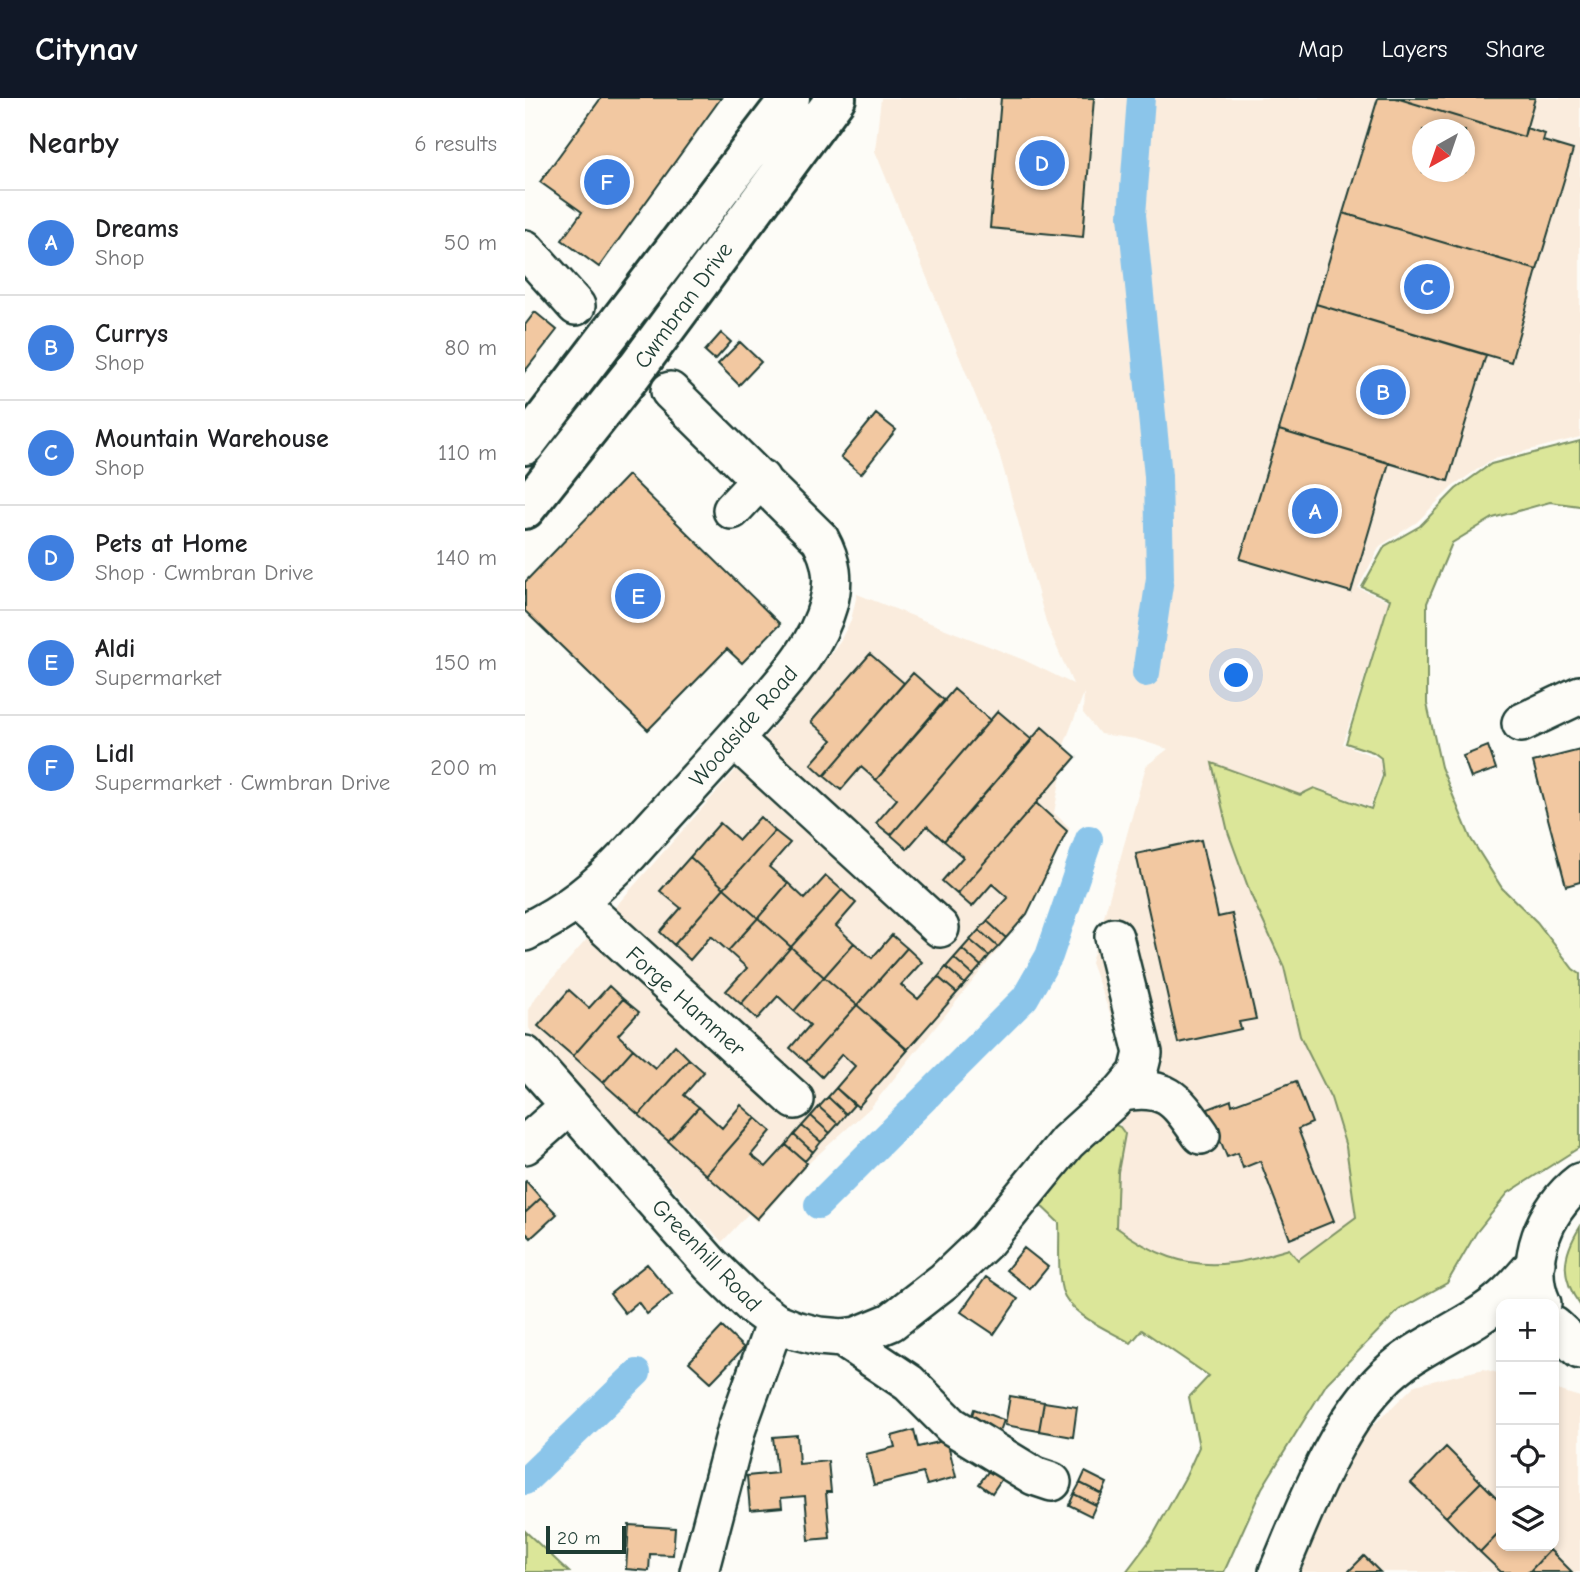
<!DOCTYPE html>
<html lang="en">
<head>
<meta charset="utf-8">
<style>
	:root { --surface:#fff; --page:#f6f6f6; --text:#202124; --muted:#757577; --line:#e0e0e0; --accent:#111827 }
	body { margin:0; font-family:"Comic Neue",sans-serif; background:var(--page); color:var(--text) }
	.controls { position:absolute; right:21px; bottom:21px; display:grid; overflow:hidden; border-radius:14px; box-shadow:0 4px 10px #0003 }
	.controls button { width:63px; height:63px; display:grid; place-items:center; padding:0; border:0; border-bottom:2px solid var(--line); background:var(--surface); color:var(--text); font:35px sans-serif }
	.compass { position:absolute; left:887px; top:21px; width:63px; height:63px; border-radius:50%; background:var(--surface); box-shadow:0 4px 10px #0003; rotate:220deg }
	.scale { position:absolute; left:21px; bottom:18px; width:80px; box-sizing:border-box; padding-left:7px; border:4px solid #1f3d34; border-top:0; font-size:19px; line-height:24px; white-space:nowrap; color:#1f3d34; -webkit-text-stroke:5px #fdfcf7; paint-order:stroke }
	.you { position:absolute; left:712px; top:578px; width:24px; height:24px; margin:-18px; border:5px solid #fff; border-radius:50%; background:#1a73e8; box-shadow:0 0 0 10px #1a73e833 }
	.badge { display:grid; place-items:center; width:46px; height:46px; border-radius:50%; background:var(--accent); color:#fff; font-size:23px; font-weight:700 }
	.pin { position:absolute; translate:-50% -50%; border:4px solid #fff; box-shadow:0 2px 7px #0006 }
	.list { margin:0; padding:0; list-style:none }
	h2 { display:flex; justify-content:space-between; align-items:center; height:91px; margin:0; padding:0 28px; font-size:30px }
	h2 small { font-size:23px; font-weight:400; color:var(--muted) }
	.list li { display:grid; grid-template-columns:46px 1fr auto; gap:21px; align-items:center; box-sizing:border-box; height:105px; padding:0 28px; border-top:2px solid var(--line) }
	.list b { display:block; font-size:26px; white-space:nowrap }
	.list p { margin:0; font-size:23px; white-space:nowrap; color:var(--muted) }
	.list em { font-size:23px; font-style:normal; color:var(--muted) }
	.icon { flex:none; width:38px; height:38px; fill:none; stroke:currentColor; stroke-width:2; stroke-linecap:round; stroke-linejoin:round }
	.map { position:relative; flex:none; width:1055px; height:1474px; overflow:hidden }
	header { display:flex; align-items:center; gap:42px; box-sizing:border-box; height:98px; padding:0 35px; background:var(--accent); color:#fff }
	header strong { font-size:33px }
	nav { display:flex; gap:38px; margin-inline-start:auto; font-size:24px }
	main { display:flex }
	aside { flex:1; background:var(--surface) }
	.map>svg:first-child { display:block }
</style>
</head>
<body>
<header>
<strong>Citynav</strong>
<nav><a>Map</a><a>Layers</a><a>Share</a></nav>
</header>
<main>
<aside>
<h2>Nearby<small>6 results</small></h2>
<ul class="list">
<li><span class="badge" style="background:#3f7fe0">A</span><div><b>Dreams</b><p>Shop</p></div><em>50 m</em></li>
<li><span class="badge" style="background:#3f7fe0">B</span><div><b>Currys</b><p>Shop</p></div><em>80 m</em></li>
<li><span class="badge" style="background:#3f7fe0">C</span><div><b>Mountain Warehouse</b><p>Shop</p></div><em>110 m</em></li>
<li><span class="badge" style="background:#3f7fe0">D</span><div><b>Pets at Home</b><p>Shop · Cwmbran Drive</p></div><em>140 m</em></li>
<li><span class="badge" style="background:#3f7fe0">E</span><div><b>Aldi</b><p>Supermarket</p></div><em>150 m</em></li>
<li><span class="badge" style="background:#3f7fe0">F</span><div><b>Lidl</b><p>Supermarket · Cwmbran Drive</p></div><em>200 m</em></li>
</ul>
</aside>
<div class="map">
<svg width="1055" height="1474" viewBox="0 0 1055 1474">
	<rect width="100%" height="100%" fill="#fdfcf7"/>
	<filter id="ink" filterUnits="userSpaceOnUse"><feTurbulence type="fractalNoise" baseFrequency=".0143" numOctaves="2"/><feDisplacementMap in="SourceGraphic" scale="14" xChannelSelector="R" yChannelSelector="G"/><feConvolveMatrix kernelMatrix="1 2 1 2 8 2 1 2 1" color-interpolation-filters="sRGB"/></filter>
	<g filter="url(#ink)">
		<path fill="#faecdd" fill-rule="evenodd" d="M356,0h699v339l-89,23 -39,27 -35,35 -37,24 -22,42 31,13 -46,143 37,15 2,14 -12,34 -55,-20 -15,8 -88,-31 39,131 33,72 16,69 31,62 15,49 10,70 -58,44 -9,-12 -58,14 -41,1 -45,-16 -29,-21 2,-55 7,-38 -19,-36 16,-32 -2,-26 -29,-77 55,-197 22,-17 -32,-10 -36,-5 -17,-21 1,-20 -20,52 12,12 -15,19 -7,37 16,15 -43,86 -156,193 -60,54 -54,61 -9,-8 -26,28 -188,-206 -5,-8v-18l7,-13 242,-275 32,-40 30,-41 11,-21 6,-26 167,66 49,24 -26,-59 -48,-172 -124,-302zM898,32h42v42h-42z
			M959,1271l17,5v172h53v-157l26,8v175h-283l11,-31 49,-100 58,-56z"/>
		<path fill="#dbe699" stroke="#7d9266" stroke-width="2" d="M1055,343v65l-30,-4 -57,16 -41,25 -25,60v101l14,63 30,72 31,49 35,34 36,47 7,5v173l-72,46 -32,40 -29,50 -48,27 -72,73 -65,105 -38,84h-98l25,-33 35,-63 13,-29 -10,-50 20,-21 -67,-46 -11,13c-22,-13 -61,-27 -69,-53 -5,-18 -2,-48 -3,-67l-25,-24 77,-76 9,4 5,7 -7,38 -2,55c35,26 70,42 115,36 20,-2 40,-9 58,-14l9,11 58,-43 -10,-70 -15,-49 -31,-62 -16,-69 -33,-72 -23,-63 -16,-69 88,32 14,-7 57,21 12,-33 -2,-18 -8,-6 -27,-9 44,-144 -28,-12 23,-41 35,-20 36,-37 35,-25z
			M1055,1129v78c-20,-28 -18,-49 0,-78z
			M0,1433l44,41h-44z"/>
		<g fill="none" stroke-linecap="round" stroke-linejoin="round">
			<path stroke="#8bc5ea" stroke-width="28" d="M616,0l-9,117 26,261 2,102 -14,95
				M293,1107l207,-207 24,-42 40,-117
				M0,1383l112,-108"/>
		</g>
		<path fill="#f2c8a1" stroke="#1f3d34" stroke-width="2" fill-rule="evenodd" d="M76,0h120l-122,169 -37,-27 20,-28 -42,-30z
			M476,0h93l-11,139 -93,-9z
			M853,0h18l128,39 2,-9 19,6 -2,7 30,9 -36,120 -194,-57zM898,32h42v42h-42z
			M871,0h139l-11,39z
			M818,115l194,57 -26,92 -195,-58z
			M791,206l170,51 -38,126 -169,-51z
			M10,214l22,18 -32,41v-46z
			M196,235l10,9 -16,18 -10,-9z
			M215,244l21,20 -22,23 -21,-21z
			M351,316l20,16 -35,44 -20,-17z
			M754,332l110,33 -38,129 -111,-33z
			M103,377l152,149 -38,39 -15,-14 -79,81 -123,-119v-29z
			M345,556l34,29 -80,93 -13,-12 21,-24 -21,-18z
			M388,575l32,28 -69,79 -15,-13 -20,23 -17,-14z
			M429,591l36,31 -99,115 -15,-12 21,-24 -21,-19z
			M473,613l34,29 -88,101 -17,-15 -20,23 -16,-14z
			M517,629l34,30 -119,137 -15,-13 21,-24 -19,-16z
			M963,648l8,23 -25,9 -8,-22z
			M1055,652v132l-14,4 -33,-124z
			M511,705l31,28 -40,83 -21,24 -19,-17 21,-23 -16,-14 -20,23 -15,-13z
			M235,719l15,14 -51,57 -34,-31 30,-34 19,17z
			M250,733l15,12 -21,24 19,16 -30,35 -34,-30z
			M676,742l17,77 14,-3 24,105 -17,3 2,7 -63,14 -42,-189z
			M165,759l34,31 -50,57 -14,-13 21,-24 -21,-17z
			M301,778l16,14 -51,57 -33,-29 30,-35 17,16z
			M199,790l34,30 -30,33 -17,-15 -21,24 -16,-15z
			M317,792l14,13 -20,23 18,17 -30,34 -33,-30z
			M233,820l33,29 -50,57 -15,-13 21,-23 -19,-17z
			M462,823l19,17 -8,9 -19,-17z
			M454,832l19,17 -9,9 -19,-16z
			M367,837l15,13 -50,57 -33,-28 30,-34 18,15z
			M445,842l19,16 -8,10 -19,-17z
			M266,849l33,30 -30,34 -16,-15 -21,23 -16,-15z
			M382,850l15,14 -21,23 17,14 20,-22 19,16 -50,57 -50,-45z
			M437,851l19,17 -8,9 -19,-17z
			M429,860l19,17 -8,9 -19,-17z
			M421,869l19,17 -8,9 -19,-16z
			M299,879l33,28 -51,57 -16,-14 20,-23 -16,-14z
			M84,888l14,13 -50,57 -35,-30 31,-36 20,18z
			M98,901l16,13 -21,23 15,14 -30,34 -30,-27z
			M332,907l51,45 -50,57 -22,-19 19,-22 -13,-12 -20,23 -16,-15z
			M150,947l14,14 -50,56 -36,-32 30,-34 22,19z
			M164,961l15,13 -20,23 15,12 -31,34 -29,-26z
			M771,983l16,42 -14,6 36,92 -44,18 -30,-78 -17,7 -5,-15 -11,4 -19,-48 23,-9 1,5z
			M311,990l18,17 -8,9 -18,-17z
			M303,999l18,17 -8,10 -19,-17z
			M216,1007l15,13 -50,57 -38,-34 31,-34 23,21z
			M294,1009l19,17 -8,9 -19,-17z
			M286,1018l19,17 -9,9 -19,-16z
			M231,1020l15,13 -20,24 15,12 20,-22 21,18 -50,56 -51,-44z
			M277,1028l19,16 -8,10 -19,-17z
			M269,1037l19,17 -8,9 -19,-16z
			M1,1083l15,17 -16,15v-31z
			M16,1100l16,16 -26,24 -6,-6v-19z
			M499,1150l24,19 -18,22 -24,-19z
			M122,1166l25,30 -25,20 -9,-12 -13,11 -15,-19z
			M461,1179l32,22 -24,35 -33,-22z
			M197,1229l22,21 -33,34 -22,-20z
			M485,1298l34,6 -5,29 -34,-6z
			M519,1304l33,5 -4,30 -34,-6z
			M449,1311l30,11 -6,17 -30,-10z
			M389,1332l4,17 29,-7 9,37 -29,8 -4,-12 -49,12 -8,-31 29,-7 -3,-11z
			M272,1337l2,29 29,-3 3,31h-5l4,46 -21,2 -4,-44 -24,2 1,9 -32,3 -3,-34 30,-3 -4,-36z
			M921,1349l35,35 -35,35 -35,-34z
			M468,1367l12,9 -13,19 -13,-9z
			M560,1374l22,11 -5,11 -22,-11z
			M956,1384l20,20v28l-21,22 -34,-35z
			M555,1385l22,11 -6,11 -22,-11z
			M549,1396l22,11 -5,11 -22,-11z
			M104,1427l46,3 -2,27 -23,-1 -1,17 -23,-2z
			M976,1432v16h45l4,4 -21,22h-28l-21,-20z
			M1025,1452l22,22h-43z
			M839,1458l16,16h-32z"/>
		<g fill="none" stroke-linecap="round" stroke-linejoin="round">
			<g stroke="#1f3d34" stroke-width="42">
				<path id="minor" d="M0,151l51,57
					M207,412l29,-31
					M996,625l59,-28
					M209,641l206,189
					M53,804l217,198
					M0,834c43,-21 72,-44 105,-79 41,-46 84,-91 125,-138 28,-33 61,-66 73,-110 7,-24 4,-44 -8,-66l-150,-148
					M0,957l186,210 41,40 23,17 20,8 24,6 23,2 15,-2 34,-14 54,-42 41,-39 81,-99 55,-50 16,-19 5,-20 -29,-116
					M597,994c46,-8 55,9 79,43
					M0,1047l44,-39
					M1017,1206c-19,-42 3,-96 38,-122
					M1029,1228l26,24
					M317,1240l67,45 43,43 82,50 18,6
					M174,1474l38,-144 38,-106
					M753,1474c28,-65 57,-147 109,-197 34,-32 81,-46 116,-77 12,-10 23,-24 33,-35"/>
			</g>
			<g stroke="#1f3d34" stroke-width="44">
				<path id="major" d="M0,347l265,-347
					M0,411l107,-135 204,-276"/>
			</g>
			<use href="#minor" stroke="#fdfcf7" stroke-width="37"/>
			<use href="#major" stroke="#fdfcf7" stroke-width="38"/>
		</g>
	</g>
	<g text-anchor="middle" stroke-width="5" stroke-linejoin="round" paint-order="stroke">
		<g font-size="23" fill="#1f3d34" stroke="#fdfcf7">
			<text transform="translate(158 207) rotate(-54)" y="8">Cwmbran Drive</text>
			<text transform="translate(218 628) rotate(-49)" y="8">Woodside Road</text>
			<text transform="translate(161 903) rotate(42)" y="8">Forge Hammer</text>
			<text transform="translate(182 1157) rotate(46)" y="8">Greenhill Road</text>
		</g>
	</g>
</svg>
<div class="controls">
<button>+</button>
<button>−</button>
<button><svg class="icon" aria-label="locate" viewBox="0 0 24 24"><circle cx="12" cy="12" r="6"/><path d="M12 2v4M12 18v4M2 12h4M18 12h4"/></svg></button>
<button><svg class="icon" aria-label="layers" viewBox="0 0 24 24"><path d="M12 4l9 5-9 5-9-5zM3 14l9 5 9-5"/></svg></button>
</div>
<svg class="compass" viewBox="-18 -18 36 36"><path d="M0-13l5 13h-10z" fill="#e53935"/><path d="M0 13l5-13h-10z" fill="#757577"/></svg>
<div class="scale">20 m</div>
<div class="you"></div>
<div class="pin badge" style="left:790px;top:413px;background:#3f7fe0">A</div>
<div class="pin badge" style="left:858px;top:294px;background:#3f7fe0">B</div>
<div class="pin badge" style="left:902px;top:189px;background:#3f7fe0">C</div>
<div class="pin badge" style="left:517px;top:65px;background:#3f7fe0">D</div>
<div class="pin badge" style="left:113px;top:498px;background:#3f7fe0">E</div>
<div class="pin badge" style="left:82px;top:84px;background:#3f7fe0">F</div>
</div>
</main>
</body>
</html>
